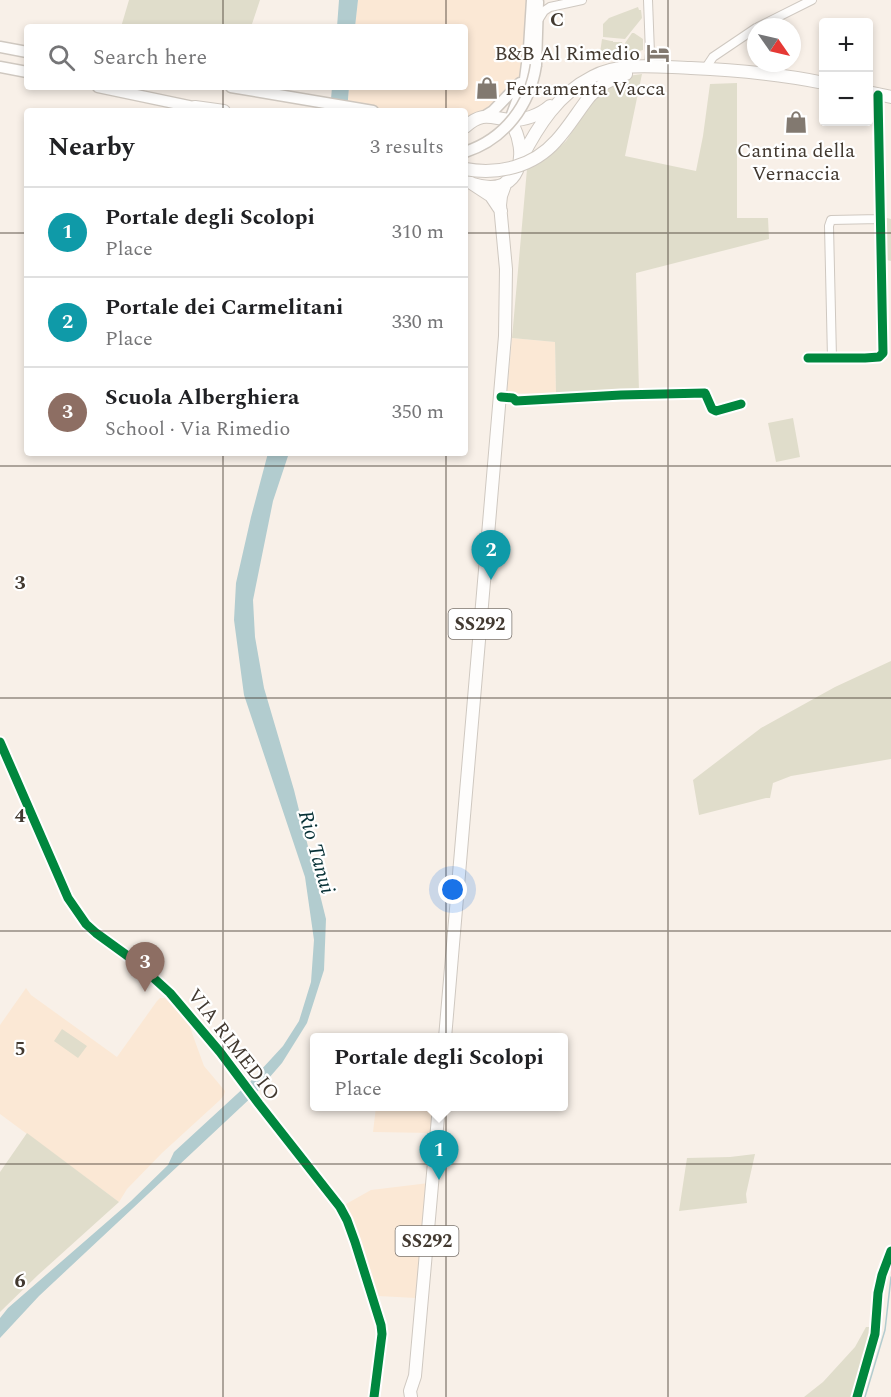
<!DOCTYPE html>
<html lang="en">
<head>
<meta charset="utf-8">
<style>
	:root { --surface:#fff; --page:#f2f2f2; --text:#202124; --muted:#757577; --line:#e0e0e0; --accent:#0f766e }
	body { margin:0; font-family:Spectral,serif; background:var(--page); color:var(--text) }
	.controls { position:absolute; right:18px; top:18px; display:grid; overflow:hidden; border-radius:6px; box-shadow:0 3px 9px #0003 }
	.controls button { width:54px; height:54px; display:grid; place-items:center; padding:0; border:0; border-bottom:2px solid var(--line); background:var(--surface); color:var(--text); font:30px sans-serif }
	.compass { position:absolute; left:747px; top:18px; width:54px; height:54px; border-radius:50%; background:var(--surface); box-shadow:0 3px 9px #0003; rotate:124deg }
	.you { position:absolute; left:453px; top:890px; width:21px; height:21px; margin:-15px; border:4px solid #fff; border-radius:50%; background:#1a73e8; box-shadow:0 0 0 9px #1a73e833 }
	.badge { display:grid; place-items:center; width:39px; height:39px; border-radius:50%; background:var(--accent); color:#fff; font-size:20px; font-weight:700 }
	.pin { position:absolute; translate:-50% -50px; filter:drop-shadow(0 2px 3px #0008) }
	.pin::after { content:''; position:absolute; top:32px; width:21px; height:18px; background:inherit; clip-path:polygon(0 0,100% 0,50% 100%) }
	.popup { position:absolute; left:310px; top:1033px; width:258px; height:78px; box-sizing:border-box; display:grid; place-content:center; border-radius:6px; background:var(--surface); filter:drop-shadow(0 2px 4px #0005); font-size:20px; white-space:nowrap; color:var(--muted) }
	.popup b { font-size:22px; color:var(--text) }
	.popup::after { content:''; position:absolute; left:50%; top:100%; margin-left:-12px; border:12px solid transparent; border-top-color:var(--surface) }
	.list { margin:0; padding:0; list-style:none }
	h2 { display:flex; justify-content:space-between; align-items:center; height:78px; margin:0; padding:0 24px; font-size:26px }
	h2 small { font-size:20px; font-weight:400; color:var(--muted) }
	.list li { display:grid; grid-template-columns:39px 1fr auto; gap:18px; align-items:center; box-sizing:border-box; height:90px; padding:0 24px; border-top:2px solid var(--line) }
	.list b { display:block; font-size:22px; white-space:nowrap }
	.list p { margin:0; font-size:20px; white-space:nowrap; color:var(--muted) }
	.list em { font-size:20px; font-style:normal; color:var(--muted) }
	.icon { flex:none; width:33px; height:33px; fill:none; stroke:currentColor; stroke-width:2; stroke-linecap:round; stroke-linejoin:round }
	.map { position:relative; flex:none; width:891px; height:1397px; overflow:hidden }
	.search { position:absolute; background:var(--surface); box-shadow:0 3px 9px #0003; left:24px; top:24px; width:444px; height:66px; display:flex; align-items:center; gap:15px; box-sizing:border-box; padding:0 21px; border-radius:6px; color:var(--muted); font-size:22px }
	.panel { position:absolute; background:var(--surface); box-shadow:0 3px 9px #0003; left:24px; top:108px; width:444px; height:348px; border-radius:6px }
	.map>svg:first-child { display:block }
</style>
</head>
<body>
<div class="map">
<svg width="891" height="1397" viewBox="0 0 891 1397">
	<rect width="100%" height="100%" fill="#f8f0e8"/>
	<path fill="#fbe8d5" d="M358,0h170l-2,43 -7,37 -21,22 -20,12 -13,4v-7h-69l-48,-9 1,-15h116v-60h-110z
		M512,338l43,4 1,52 -49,-1z
		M26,988l5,7 86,62 40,-56 3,-3h5l25,27 2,8 12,33 21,25 -1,4 -4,5 -58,53 -35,36 -8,13 -119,-88v-89z
		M376,1107h59l-3,26 -59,-1z
		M429,1183l-13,115 -38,-2 -13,-42 -19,-50 25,-14z"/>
	<path fill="#e0ddcb" d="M129,0h131l-9,27h-130z
		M638,7l1,3h2l1,8 -17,21 -22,-2v-13l6,-6z
		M632,33h2l9,6v11l-16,4 -2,-11z
		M602,39l9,2h2v1h9l3,12 -26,6z
		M642,74l-17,82 71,15 7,-35 7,-52 27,-1v135h31l1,21 -133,34 3,119 -83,2 -1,-52 -43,-4 15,-169 19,-10 20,-18 22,-33 22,-25 18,-7z
		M883,217l8,2v42l-8,-2z
		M793,418l7,39 -24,5 -8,-39z
		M891,661v98l-100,17 -18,7 -3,15h-4l-67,17 -6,-35 68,-52 74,-41z
		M62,1029l25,17 -9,12 -24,-17z
		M27,1133l92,69 -81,73 -38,37v-140z
		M755,1154l-9,40 1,9 -68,8 8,-53 43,-1z
		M866,1327h7l-17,70h-52l19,-15 32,-35z"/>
	<path fill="#b2cccf" d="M339,0h19l-3,27h-18z
		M332,87h17l-2,24h-17z
		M268,453h21l-16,48 -20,99 2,37 9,51 30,102 32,129 -2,51 -17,53 -25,40 -26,30 -217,203 -39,42v-20l8,-10 123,-107 37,-36 6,-13 75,-69 34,-37 16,-25 12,-39 3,-42 -9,-63 -61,-182 -10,-75 2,-37 15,-66z"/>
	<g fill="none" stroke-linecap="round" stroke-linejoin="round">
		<path stroke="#b2cccf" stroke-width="1.5" d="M865,1397l20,-67 6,-53"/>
		<g stroke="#cfc8c0" stroke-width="10">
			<path id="minor" d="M648,0l2,53 -1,13
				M539,19l5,-8 6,-4 32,-7
				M758,27l54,-27
				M705,69l8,-12 43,-29
				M808,358h57l14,-1 4,-4 -5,-258
				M832,358l-3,-132 2,-6 49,-1
				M501,397l12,1 3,3 105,-6 84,-2 7,16 4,2 25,-7
				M857,1397l18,-63 3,-41 4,-18 9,-24"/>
		</g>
		<g stroke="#cfc8c0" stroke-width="11">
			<path id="tertiary" d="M0,742l68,156 18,26 10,9 40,29 34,31 50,59 39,52 81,103 7,13 8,22 26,83 1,9 -8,63"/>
		</g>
		<g stroke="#cfc8c0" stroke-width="13">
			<path id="secondary" d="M0,47l27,5
				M536,65l2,-63
				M0,67l27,5
				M98,87l105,22
				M231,87l142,24
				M485,116l8,-5 27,-28
				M510,120l15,-41 4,-31 3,-48"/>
		</g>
		<g stroke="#cfc8c0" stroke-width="14">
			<path id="primary" d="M868,92l23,5
				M590,96c10,-11 22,-18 36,-22
				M195,107l29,4
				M465,127c18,-16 25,-9 45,-7 13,1 30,-5 40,-14
				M521,159c17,-33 37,-65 71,-82 30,-16 66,-10 99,-9 45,2 89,6 133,15
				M465,179l26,17 10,15
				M473,184c47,15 58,-30 37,-64
				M445,1038l60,-702 1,-67 -6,-64 1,-9 5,-14
				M411,1397l-1,-6 5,-15 24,-270"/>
		</g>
		<use href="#minor" stroke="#fefdfc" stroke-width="8"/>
		<use href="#tertiary" stroke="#fefdfc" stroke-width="9"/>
		<use href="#secondary" stroke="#fefdfc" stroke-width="10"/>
		<use href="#primary" stroke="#fefdfc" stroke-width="12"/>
		<g stroke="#cfc8c0" stroke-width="13" stroke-linecap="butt">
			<path id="secondary-bridge" d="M465,152c40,-13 65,-47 71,-87"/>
		</g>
		<g stroke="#cfc8c0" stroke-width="14" stroke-linecap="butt">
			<path id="primary-bridge" d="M465,169c33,6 68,-2 91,-28 13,-14 22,-30 34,-45"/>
		</g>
		<use href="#secondary-bridge" stroke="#fefdfc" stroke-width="10"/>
		<use href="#primary-bridge" stroke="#fefdfc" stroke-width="12"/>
		<g stroke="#fff" stroke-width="13">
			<path id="cycleway" d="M808,358h57l14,-1 4,-4 -5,-258
				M501,397l12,1 3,3 105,-6 84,-2 7,16 4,2 25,-7
				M0,742l68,156 18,26 10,9 40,29 34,31 50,59 39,52 81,103 7,13 8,22 26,83 1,9 -8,63
				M857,1397l18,-63 3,-41 4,-18 9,-24"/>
		</g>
		<use href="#cycleway" stroke="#00873e" stroke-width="9"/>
	</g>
	<path fill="none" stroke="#423930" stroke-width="1.5" stroke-opacity="0.55" d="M223,0v27M446,0v27M668,0v1397M223,87v24M446,87v24M0,233h27M465,233h426M223,453v944M446,453v944M0,466h891M0,698h891M0,931h891M0,1164h891"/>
	<defs>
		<g id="hotel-bare" transform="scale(1.8)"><path d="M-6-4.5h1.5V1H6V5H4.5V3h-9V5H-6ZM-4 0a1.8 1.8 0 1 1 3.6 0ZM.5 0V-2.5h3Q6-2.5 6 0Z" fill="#827970" stroke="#fff" stroke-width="2.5" paint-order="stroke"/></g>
		<g id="shop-bare" transform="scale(1.8)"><path d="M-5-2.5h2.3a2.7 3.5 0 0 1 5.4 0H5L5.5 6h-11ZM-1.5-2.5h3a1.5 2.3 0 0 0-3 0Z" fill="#827970" stroke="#fff" stroke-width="2.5" paint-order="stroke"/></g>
	</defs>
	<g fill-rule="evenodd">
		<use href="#hotel-bare" x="658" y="53"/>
		<use href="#shop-bare" x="487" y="88"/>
		<use href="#shop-bare" x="796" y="122"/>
	</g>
	<g text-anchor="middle" stroke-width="4.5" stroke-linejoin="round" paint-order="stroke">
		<g fill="#fff" stroke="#7b746e" stroke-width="1.5">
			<rect x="448.5" y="609" width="63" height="30" rx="4.5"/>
			<rect x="395.5" y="1226" width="63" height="30" rx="4.5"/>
		</g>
		<g font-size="18" font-weight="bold" fill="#423930">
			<text x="480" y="630">SS292</text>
			<text x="427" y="1247">SS292</text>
		</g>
		<g font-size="20" fill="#423930" stroke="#fff" text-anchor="end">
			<text x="640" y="60">B&amp;B Al Rimedio</text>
			<text x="505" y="95" text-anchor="start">Ferramenta Vacca</text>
			<text x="796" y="157" text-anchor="middle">Cantina della<tspan x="796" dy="23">Vernaccia</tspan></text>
		</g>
		<g font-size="20" fill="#423930" stroke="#fff">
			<text transform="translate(234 1044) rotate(52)" y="7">VIA RIMEDIO</text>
		</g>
		<g font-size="21" font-style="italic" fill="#073136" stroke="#fff">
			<text transform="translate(317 852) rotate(74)" y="7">Rio Tanui</text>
		</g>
	</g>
	<g font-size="20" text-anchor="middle" font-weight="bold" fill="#423930" stroke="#fff" stroke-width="4.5" stroke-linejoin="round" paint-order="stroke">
		<text x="557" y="26">C</text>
		<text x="20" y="589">3</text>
		<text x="20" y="822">4</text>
		<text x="20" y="1055">5</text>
		<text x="20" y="1287">6</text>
	</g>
</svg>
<div class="controls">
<button>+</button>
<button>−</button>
</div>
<svg class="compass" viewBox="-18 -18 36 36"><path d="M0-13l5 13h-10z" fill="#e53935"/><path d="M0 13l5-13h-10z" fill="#757577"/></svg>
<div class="you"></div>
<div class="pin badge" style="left:439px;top:1180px;background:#0f9aa8">1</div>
<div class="popup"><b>Portale degli Scolopi</b>Place</div>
<div class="pin badge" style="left:491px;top:580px;background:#0f9aa8">2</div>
<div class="pin badge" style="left:145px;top:992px;background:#8d6e63">3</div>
<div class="search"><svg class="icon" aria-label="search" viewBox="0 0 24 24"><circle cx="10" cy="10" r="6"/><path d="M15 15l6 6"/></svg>Search here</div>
<section class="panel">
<h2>Nearby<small>3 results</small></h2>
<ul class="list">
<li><span class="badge" style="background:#0f9aa8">1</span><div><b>Portale degli Scolopi</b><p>Place</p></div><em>310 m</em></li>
<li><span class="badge" style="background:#0f9aa8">2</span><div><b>Portale dei Carmelitani</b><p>Place</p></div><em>330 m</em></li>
<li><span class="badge" style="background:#8d6e63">3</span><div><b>Scuola Alberghiera</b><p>School · Via Rimedio</p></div><em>350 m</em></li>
</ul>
</section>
</div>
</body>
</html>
